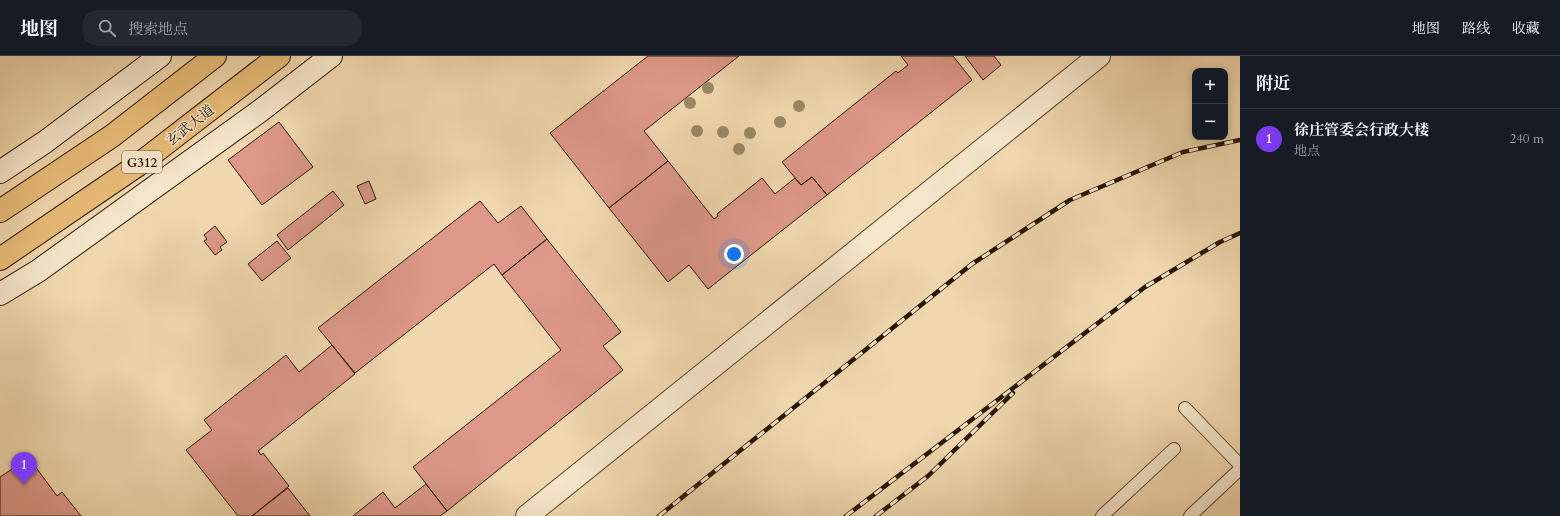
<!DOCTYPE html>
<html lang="zh">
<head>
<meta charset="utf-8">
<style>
	:root { --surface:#171b24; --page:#242831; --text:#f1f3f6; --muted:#9ea1a6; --line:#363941; --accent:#7c3aed }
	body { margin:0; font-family:Cardo,"Noto Serif SC",serif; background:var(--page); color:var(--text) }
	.controls { position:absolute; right:12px; top:12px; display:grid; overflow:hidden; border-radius:8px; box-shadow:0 2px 10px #0003 }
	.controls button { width:36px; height:36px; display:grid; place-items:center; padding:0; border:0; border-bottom:1px solid var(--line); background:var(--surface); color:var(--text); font:20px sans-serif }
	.you { position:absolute; left:734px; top:198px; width:14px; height:14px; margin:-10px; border:3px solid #fff; border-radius:50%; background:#1a73e8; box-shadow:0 0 0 6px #1a73e833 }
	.badge { display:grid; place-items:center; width:26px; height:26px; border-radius:50%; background:var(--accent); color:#fff; font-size:13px; font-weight:700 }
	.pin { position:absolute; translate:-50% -33px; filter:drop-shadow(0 1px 2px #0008) }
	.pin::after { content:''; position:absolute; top:21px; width:14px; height:12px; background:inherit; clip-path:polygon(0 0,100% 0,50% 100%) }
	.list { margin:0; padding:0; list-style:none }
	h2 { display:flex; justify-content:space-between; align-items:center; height:52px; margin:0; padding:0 16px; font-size:17px }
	h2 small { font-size:13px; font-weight:400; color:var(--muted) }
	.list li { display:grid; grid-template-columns:26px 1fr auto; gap:12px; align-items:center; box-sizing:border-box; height:60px; padding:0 16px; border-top:1px solid var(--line) }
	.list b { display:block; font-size:15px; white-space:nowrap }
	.list p { margin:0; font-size:13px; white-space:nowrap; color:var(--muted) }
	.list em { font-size:13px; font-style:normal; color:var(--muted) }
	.icon { flex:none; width:22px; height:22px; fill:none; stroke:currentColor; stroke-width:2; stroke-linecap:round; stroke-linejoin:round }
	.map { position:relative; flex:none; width:1240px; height:460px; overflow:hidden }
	header { display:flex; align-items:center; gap:24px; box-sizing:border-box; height:56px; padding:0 20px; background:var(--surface); border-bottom:1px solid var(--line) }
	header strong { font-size:19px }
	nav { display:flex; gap:22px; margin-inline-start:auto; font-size:14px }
	.search { width:280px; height:36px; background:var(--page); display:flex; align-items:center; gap:10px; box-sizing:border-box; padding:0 14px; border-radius:16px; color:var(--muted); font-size:15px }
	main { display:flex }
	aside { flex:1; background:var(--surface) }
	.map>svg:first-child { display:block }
</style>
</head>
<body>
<header>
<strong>地图</strong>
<div class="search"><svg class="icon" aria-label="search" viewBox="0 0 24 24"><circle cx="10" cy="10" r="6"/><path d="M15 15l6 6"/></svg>搜索地点</div>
<nav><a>地图</a><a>路线</a><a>收藏</a></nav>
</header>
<main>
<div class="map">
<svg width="1240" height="460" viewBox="0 0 1240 460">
	<rect width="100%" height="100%" fill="#f0d7ae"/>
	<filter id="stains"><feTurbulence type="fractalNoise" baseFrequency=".005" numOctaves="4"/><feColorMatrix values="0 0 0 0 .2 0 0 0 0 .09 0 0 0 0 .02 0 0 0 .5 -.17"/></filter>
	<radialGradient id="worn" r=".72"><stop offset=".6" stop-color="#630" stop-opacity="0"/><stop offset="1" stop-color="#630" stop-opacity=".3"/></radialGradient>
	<path fill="#dd9889" stroke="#281603" d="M648,0h91l-95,75 24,30 -59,47 -59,-75z
		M901,0h52l19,24 -145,115 -15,-18 -11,8 -19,-23 114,-91 2,2 10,-8z
		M965,0h29l7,9 -18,15z
		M279,66l34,45 -51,38 -34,-45z
		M668,105l46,58 4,-3 -1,-2 45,-36 13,16 20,-16 6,7 11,-8 15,18 -119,94 -19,-24 -21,17 -59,-74z
		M369,125l7,18 -11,5 -8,-18z
		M333,135l11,14 -56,45 -11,-15z
		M480,145l18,22 23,-17 26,33 -45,36 -8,-11 -139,109 -37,-45z
		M215,170l12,16 -7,5 2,3 -7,5 -11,-14 3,-2 -3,-4z
		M547,183l74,93 -18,14 20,24 -176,141 -34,-44 148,-117 -59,-75z
		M277,185l14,17 -29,23 -14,-17z
		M332,289l23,29 -97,77 3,4 2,-2 26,33 -37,30h-14l-52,-66 26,-20 -8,-10 82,-65 13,17z
		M29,402l28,38 5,-4 19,24h-81v-39z
		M426,428l21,27 -7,5h-87l30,-24 12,16z
		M288,432l22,28h-58z"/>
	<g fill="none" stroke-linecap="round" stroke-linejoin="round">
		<g stroke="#5a462e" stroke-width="14">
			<path id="lane" d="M1185,352l55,57
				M1102,460l72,-67
				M1190,460l50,-47"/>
		</g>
		<g stroke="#5a462e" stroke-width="24">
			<path id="street" d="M527,460l572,-460"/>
		</g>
		<g stroke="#281603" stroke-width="24">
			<path id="secondary" d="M0,116l45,-30 115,-86
				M0,238l38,-23 222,-160 71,-55"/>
		</g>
		<g stroke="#281603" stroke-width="24">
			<path id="highway" d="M0,155l112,-75 103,-80
				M0,203l138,-94 141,-109"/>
		</g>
		<use href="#lane" stroke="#f5e5ca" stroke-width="12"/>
		<use href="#street" stroke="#f5e5ca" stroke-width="22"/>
		<use href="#secondary" stroke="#f5e5ca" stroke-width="22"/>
		<use href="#highway" stroke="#e8bc77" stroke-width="22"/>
		<g stroke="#281603" stroke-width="4.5">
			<path id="rail" d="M659,460l313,-252 98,-64 113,-48 57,-12
				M846,460l299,-229 75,-45 20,-9
				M876,460l52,-40 85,-83"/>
		</g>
		<use href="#rail" stroke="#f5e5ca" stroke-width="3" stroke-dasharray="9" stroke-linecap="butt"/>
	</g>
	<g fill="#9b8866">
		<circle cx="708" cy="32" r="6"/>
		<circle cx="690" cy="47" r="6"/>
		<circle cx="799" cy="50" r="6"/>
		<circle cx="780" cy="66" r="6"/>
		<circle cx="697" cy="75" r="6"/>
		<circle cx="723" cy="76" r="6"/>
		<circle cx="750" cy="77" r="6"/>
		<circle cx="739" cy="93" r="6"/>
	</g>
	<g text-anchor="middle" stroke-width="3" stroke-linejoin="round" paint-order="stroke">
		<rect fill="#f5e5ca" stroke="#66543f" stroke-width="1" x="122" y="95" width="40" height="22" rx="3"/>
		<g font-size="13" font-weight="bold" fill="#281603">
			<text x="142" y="111">G312</text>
		</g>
		<g font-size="14" fill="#281603" stroke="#f5e5ca">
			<text transform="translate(190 69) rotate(-38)" y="5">玄武大道</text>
		</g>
	</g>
	<rect width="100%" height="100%" filter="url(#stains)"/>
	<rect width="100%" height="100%" fill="url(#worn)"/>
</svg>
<div class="controls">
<button>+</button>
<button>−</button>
</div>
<div class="you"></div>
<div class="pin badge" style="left:24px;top:429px">1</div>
</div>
<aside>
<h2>附近<small></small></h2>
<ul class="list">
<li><span class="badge">1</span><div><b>徐庄管委会行政大楼</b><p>地点</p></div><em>240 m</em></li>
</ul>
</aside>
</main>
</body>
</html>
